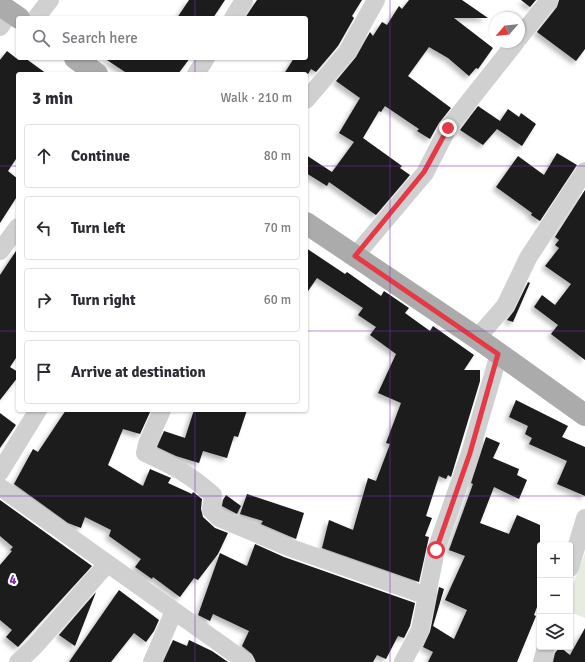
<!DOCTYPE html>
<html lang="en">
<head>
<meta charset="utf-8">
<style>
	:root { --surface:#fff; --page:#f7f7f7; --text:#2b2b33; --muted:#7c7c81; --line:#e1e1e2 }
	body { margin:0; font-family:Signika,sans-serif; background:var(--page); color:var(--text) }
	.controls { position:absolute; right:12px; bottom:12px; display:grid; overflow:hidden; border-radius:4px; box-shadow:0 1px 3px #0004 }
	.controls button { width:36px; height:36px; display:grid; place-items:center; padding:0; border:0; border-bottom:1px solid var(--line); background:var(--surface); color:var(--text); font:20px sans-serif }
	.compass { position:absolute; left:489px; top:12px; width:36px; height:36px; border-radius:50%; background:var(--surface); box-shadow:0 1px 3px #0004; rotate:242deg }
	.stop { position:absolute; width:12px; height:12px; margin:-9px; border:3px solid #e63946; border-radius:50%; background:#fff }
	.stop.end { background:#e63946; border-color:#fff; box-shadow:0 1px 4px #0008 }
	.list { margin:0; padding:0; list-style:none }
	h2 { display:flex; justify-content:space-between; align-items:center; height:52px; margin:0; padding:0 16px; font-size:17px }
	h2 small { font-size:13px; font-weight:400; color:var(--muted) }
	.list li { display:grid; grid-template-columns:26px 1fr auto; gap:12px; align-items:center; box-sizing:border-box; height:64px; margin:0 8px 8px; padding:0 8px; border:1px solid var(--line); border-radius:4px }
	.list b { display:block; font-size:15px; white-space:nowrap }
	.list em { font-size:13px; font-style:normal; color:var(--muted) }
	.icon { flex:none; width:22px; height:22px; fill:none; stroke:currentColor; stroke-width:2; stroke-linecap:round; stroke-linejoin:round }
	.map { position:relative; flex:none; width:585px; height:662px; overflow:hidden }
	.search { position:absolute; background:var(--surface); box-shadow:0 1px 3px #0004; left:16px; top:16px; width:292px; height:44px; display:flex; align-items:center; gap:10px; box-sizing:border-box; padding:0 14px; border-radius:4px; color:var(--muted); font-size:15px }
	.panel { position:absolute; background:var(--surface); box-shadow:0 1px 3px #0004; left:16px; top:72px; width:292px; height:340px; border-radius:4px }
	.map>svg:first-child { display:block }
</style>
</head>
<body>
<div class="map">
<svg width="585" height="662" viewBox="0 0 585 662">
	<defs>
		<filter id="shadow"><feDropShadow dx="-3.5" dy="3.5" stdDeviation="2" flood-color="#0004"/></filter>
	</defs>
	<rect width="100%" height="100%" fill="#fff"/>
	<path fill="#e6ecdf" d="M585,553v65l-15,-6v-20z"/>
	<path fill="#1a1a1a" filter="url(#shadow)" d="M189,0h36l-12,18h-36z
		M257,0h105l-10,16 2,2 -16,28 -22,26 -5,-3 -3,5h-24l10,-16h12v-40h-61z
		M409,0h53l26,18h-34l39,30 -15,21 -2,-1 -7,8 -21,-18 -19,-11 -21,29 43,32 -12,15 -9,16 -13,-8 2,-2 -34,-23 -4,6 -2,-1 -16,27 39,28 -2,2 10,7 -34,40 -47,-33 -2,4 -21,-13v-18l26,17 22,-30 -15,-9 21,-35 -24,-17 20,-24 14,-25 3,4 9,-14 5,3 12,-19 3,3z
		M521,0h15l-6,7z
		M559,0h26v49l-9,12 -39,-29 20,-25z
		M7,51l9,7h9l22,16h-29v82l-10,15 10,8v16l-18,28v-163z
		M104,58h86l-12,16h-50z
		M478,106l22,15 8,-12 11,8 2,-4 15,11 -14,22 -25,-17 -14,16 -23,-15z
		M557,153l20,12 -37,56 -9,-6 1,-2 -36,-26 22,-31 26,19z
		M585,190v170l-34,-26 7,-9 -24,-18 8,-12 13,10 16,-21 -26,-18 14,-18 -4,-3 4,-5 -4,-3z
		M18,248v107l-8,12 8,5v5l-18,23v-125z
		M306,248l39,26 2,-2 34,24 3,-5 25,17 -4,5 25,18 3,-5 41,29 -10,15h16v11l-29,96 -3,-2 -2,4 -7,-3 -13,40 6,2 -7,18 4,1 -10,45 -97,-34 7,-28 24,10 15,-52 8,3 14,-37 -4,-1 15,-40 -23,-10 18,-39 -26,-19 6,-8 -18,-12 5,-7 -46,-30 -11,16z
		M528,282l2,1 -17,39 -6,-2 7,-9z
		M516,400l52,26 -6,11 23,10v49l-28,-12 10,-23 -38,-17 3,-6 -7,-4 3,-8 -19,-9z
		M66,410h85l-11,24 -17,-5 -15,36 35,21 7,-17 21,9 -3,5 24,11 1,-2 9,7 -1,10 2,8 12,11 13,5 -10,21 -20,26 -4,-2 -14,19 -27,-20 -1,2 -17,-12 6,-8 -32,-23 2,-6 -26,-13 -4,11 -13,-5 -54,-39 19,-35 5,3z
		M194,410h53l-9,27 -4,-1 -7,22 -24,-7 -4,12 -23,-7 -19,-9 7,-16 21,7z
		M0,413l16,12 -16,23z
		M486,437l14,6 -7,15 26,11 -2,6 10,5 -8,19 -25,-12 -14,36 29,11 8,-19 23,10v74l-6,16 2,1 -19,46h-89l5,-10 -10,-5 7,-15 9,-45 5,2 -11,37 21,13 13,-29 -22,-10 20,-44 -16,-6 24,-66 -2,-1z
		M247,494l57,19 -8,26 -35,-15 2,-3 -23,-7z
		M226,495l15,11 -4,8 -15,-8 1,-6z
		M0,500l92,66 -74,81 -12,-10 6,-7 -12,-10v-55l12,-14 -2,-1 3,-3 -13,-11z
		M255,544l29,13 131,46 -5,23 -6,12 -6,-2 -12,23 -9,-4 -4,7h-117l-4,-8 -10,-8 7,-15 -36,-17 -3,7 -12,-6 22,-62 27,13z
		M119,590l40,30 -5,11 -8,11 -12,-9 -23,29h-42z
		M96,592l-21,54 -16,-11z
		M585,628v34h-32l2,-9 5,-6 10,8z
		M173,640l14,6 2,-6 23,11 16,11h-65z"/>
	<g fill="none" stroke-linecap="round" stroke-linejoin="round">
		<path stroke="#d0d0d0" stroke-width="18" d="M36,18l14,-18
			M233,18l11,-18
			M0,27l10,-15
			M519,38l30,-38
			M196,74l10,-16
			M306,100l41,-48 29,-52
			M0,251l18,-24
			M355,256l70,-83 23,-45 68,-86
			M477,338l28,-32 23,-48 57,-87
			M162,410l-15,34 -2,9c29,13 44,21 68,42l-2,15 8,8 69,29 139,49
			M0,472l38,-62
			M0,487l246,175
			M570,568l15,-50
			M18,662l16,-15 73,-83
			M152,662l22,-51
			M403,662l17,-32 16,-80 34,-97 29,-99
			M542,662l4,-15"/>
		<path stroke="#ababab" stroke-width="22" d="M0,5l19,13
			M75,58l22,16
			M306,223l171,115 108,77"/>
	</g>
	<g fill="none" stroke-linecap="round" stroke-linejoin="round">
		<path stroke="#e63946" stroke-width="5" d="M436,550l34,-97 28,-99 -143,-98 69,-84 24,-44"/>
	</g>
	<path fill="none" stroke="#7b2cbf" stroke-width="1" stroke-opacity="0.55" d="M195,0v18M390,0v662M195,58v16M0,166h18M306,166h279M0,331h18M306,331h279M195,410v252M0,496h585"/>
	<g font-size="13" text-anchor="middle" font-weight="bold" fill="#7b2cbf" stroke="#fff" stroke-width="4" stroke-linejoin="round" paint-order="stroke">
		<text x="13" y="584">4</text>
	</g>
</svg>
<div class="controls">
<button>+</button>
<button>−</button>
<button><svg class="icon" aria-label="layers" viewBox="0 0 24 24"><path d="M12 4l9 5-9 5-9-5zM3 14l9 5 9-5"/></svg></button>
</div>
<svg class="compass" viewBox="-18 -18 36 36"><path d="M0-13l5 13h-10z" fill="#e53935"/><path d="M0 13l5-13h-10z" fill="#7c7c81"/></svg>
<div class="stop" style="left:436px;top:550px"></div>
<div class="stop end" style="left:448px;top:128px"></div>
<div class="search"><svg class="icon" aria-label="search" viewBox="0 0 24 24"><circle cx="10" cy="10" r="6"/><path d="M15 15l6 6"/></svg>Search here</div>
<section class="panel">
<h2>3 min<small>Walk · 210 m</small></h2>
<ul class="list">
<li><svg class="icon" aria-label="ahead" viewBox="0 0 24 24"><path d="M12 20V5M6 11l6-6 6 6"/></svg><div><b>Continue</b></div><em>80 m</em></li>
<li><svg class="icon" aria-label="left" viewBox="0 0 24 24"><path d="M17 20v-9H6M10 6l-5 5 5 5"/></svg><div><b>Turn left</b></div><em>70 m</em></li>
<li><svg class="icon" aria-label="right" viewBox="0 0 24 24"><path d="M7 20v-9h11M14 6l5 5-5 5"/></svg><div><b>Turn right</b></div><em>60 m</em></li>
<li><svg class="icon" aria-label="arrive" viewBox="0 0 24 24"><path d="M6 21V4h12l-3 4 3 4H6"/></svg><div><b>Arrive at destination</b></div></li>
</ul>
</section>
</div>
</body>
</html>
